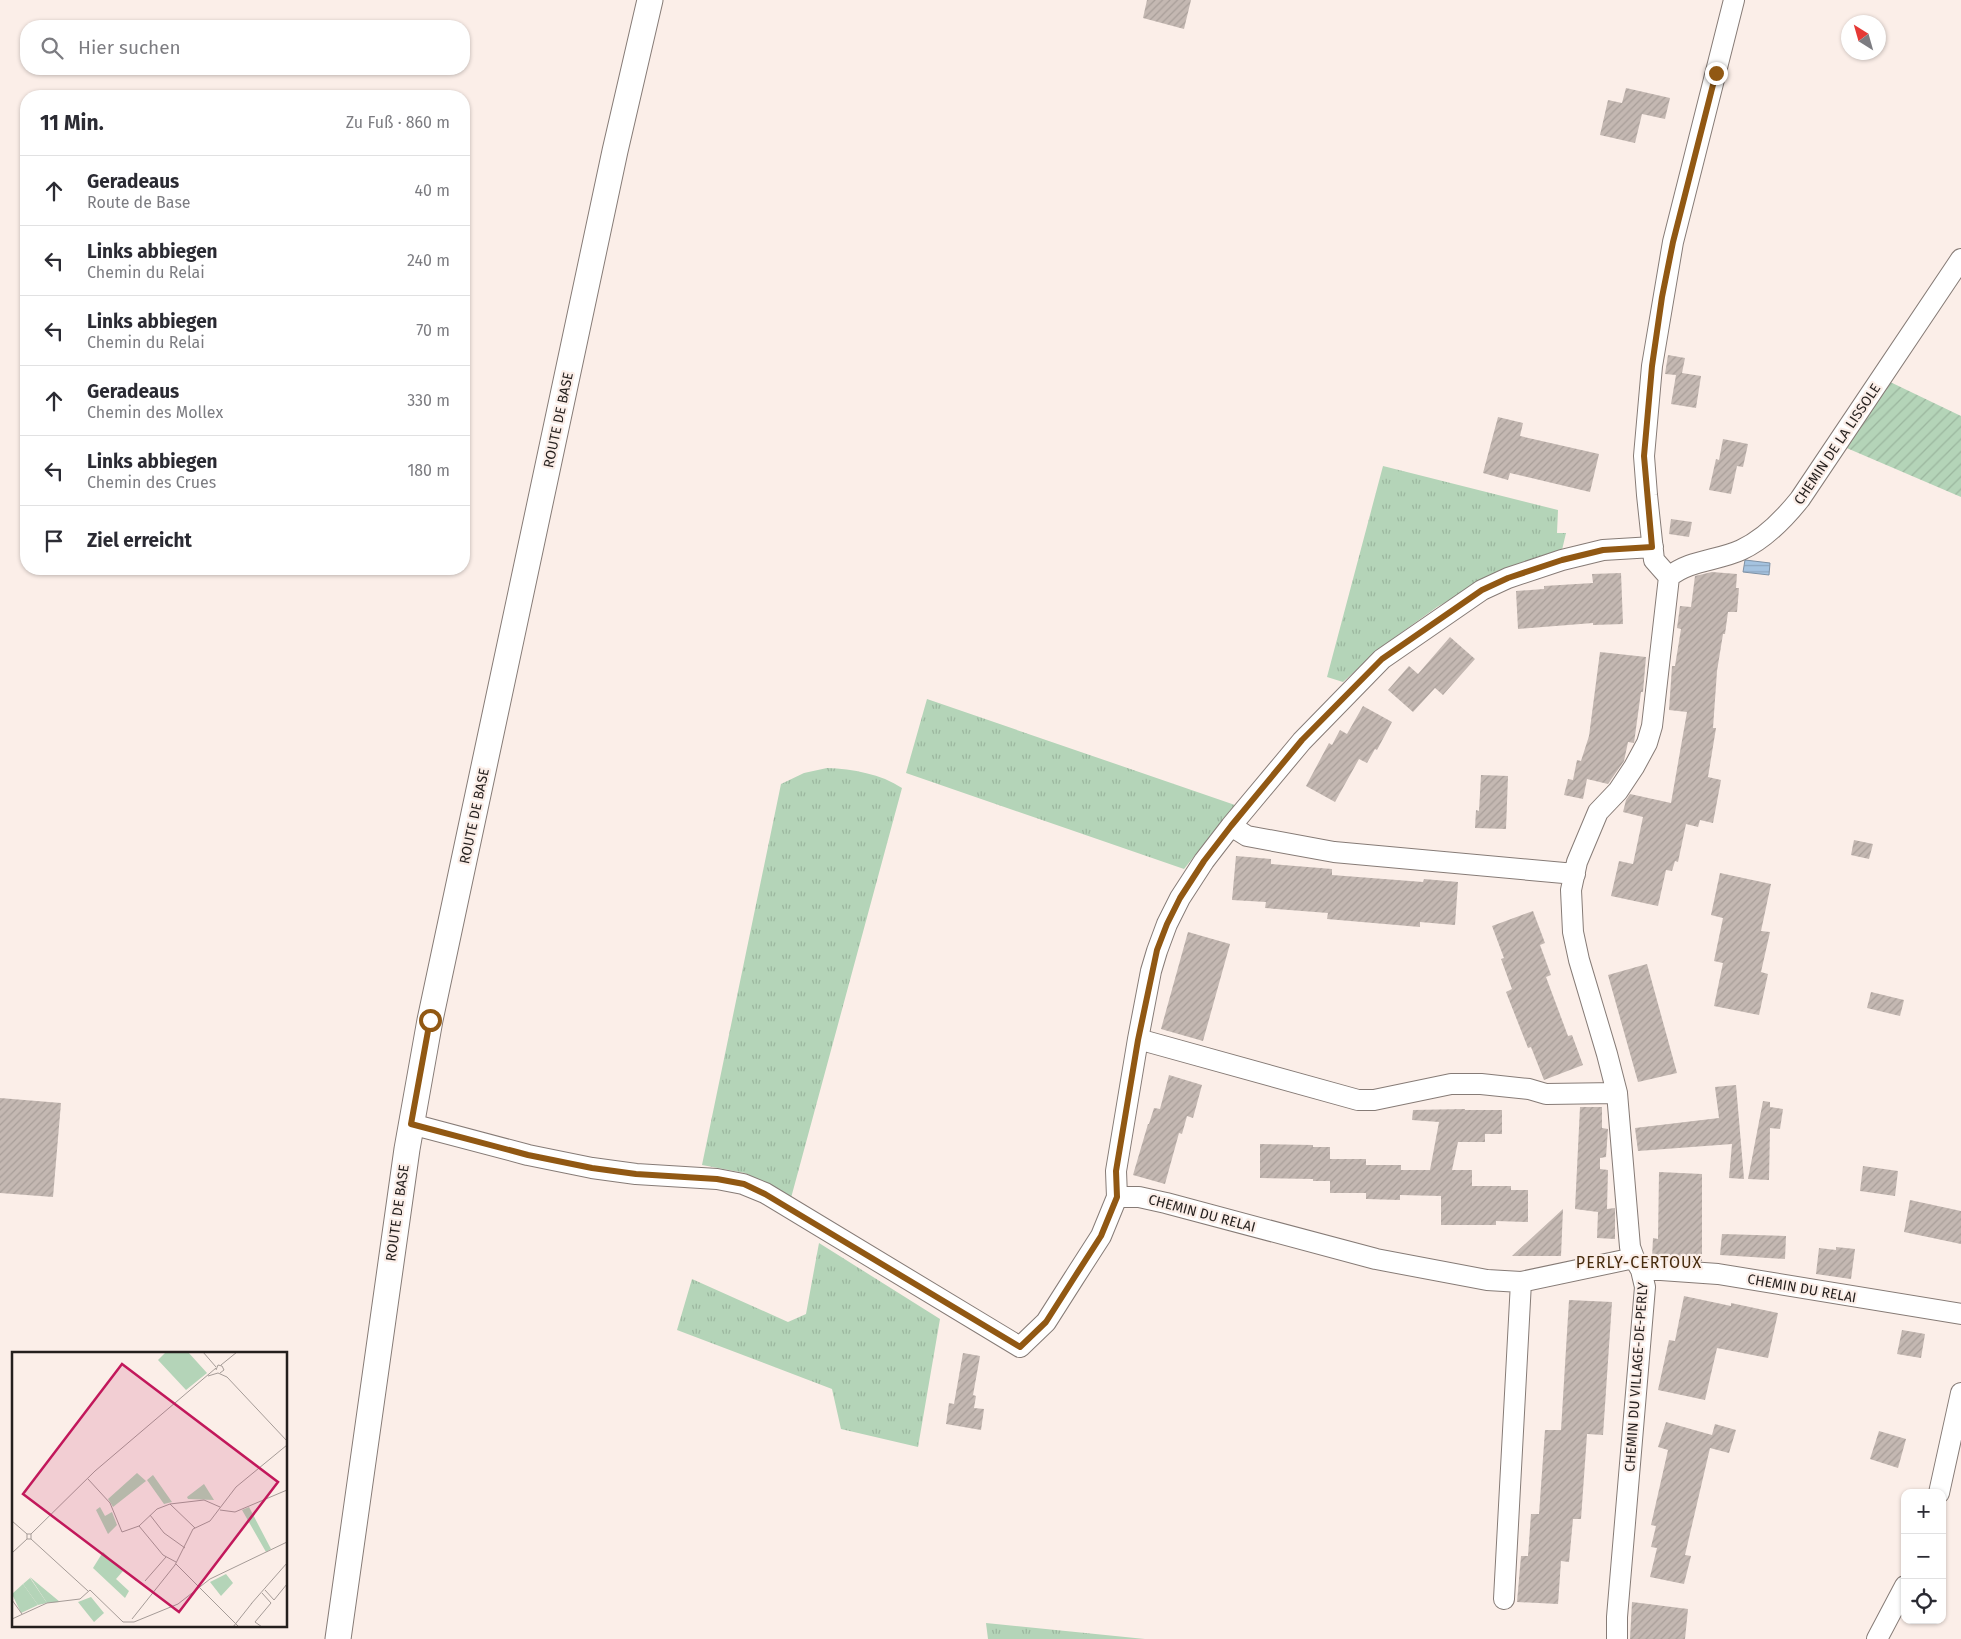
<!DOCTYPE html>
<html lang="de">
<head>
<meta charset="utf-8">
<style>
	:root { --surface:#fff; --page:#f2f2f3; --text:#2b2b33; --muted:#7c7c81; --line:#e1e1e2 }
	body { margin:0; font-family:"Fira Sans",sans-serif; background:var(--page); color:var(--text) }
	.controls { position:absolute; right:15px; bottom:15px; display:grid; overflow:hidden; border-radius:10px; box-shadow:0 1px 4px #0004 }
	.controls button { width:45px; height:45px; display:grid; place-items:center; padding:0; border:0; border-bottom:1px solid var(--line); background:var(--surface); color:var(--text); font:25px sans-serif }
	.compass { position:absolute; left:1841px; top:15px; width:45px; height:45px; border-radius:50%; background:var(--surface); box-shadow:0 1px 4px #0004; rotate:323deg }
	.stop { position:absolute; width:15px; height:15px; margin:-11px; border:4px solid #915813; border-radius:50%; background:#fff }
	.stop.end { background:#915813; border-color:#fff; box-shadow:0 1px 5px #0008 }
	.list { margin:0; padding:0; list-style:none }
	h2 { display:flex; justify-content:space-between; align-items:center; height:65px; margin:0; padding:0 20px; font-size:21px }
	h2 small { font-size:16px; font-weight:400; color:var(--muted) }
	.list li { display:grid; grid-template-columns:32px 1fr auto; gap:15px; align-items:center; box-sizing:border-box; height:70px; padding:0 20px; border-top:1px solid var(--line) }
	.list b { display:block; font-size:19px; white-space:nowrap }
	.list p { margin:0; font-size:16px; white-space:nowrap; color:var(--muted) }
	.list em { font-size:16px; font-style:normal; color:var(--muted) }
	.icon { flex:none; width:28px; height:28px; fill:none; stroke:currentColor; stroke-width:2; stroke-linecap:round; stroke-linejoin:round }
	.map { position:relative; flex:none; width:1961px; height:1639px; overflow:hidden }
	.search { position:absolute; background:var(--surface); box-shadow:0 1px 4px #0004; left:20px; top:20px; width:450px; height:55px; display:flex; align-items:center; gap:12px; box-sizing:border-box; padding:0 18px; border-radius:20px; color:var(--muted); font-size:19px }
	.panel { position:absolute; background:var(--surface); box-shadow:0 1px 4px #0004; left:20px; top:90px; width:450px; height:485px; border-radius:20px }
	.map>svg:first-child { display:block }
</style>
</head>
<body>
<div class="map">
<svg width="1961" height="1639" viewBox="0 0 1961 1639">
	<defs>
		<pattern id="grass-tufts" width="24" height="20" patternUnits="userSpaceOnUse" patternTransform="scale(1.25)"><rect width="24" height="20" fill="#b4d4b8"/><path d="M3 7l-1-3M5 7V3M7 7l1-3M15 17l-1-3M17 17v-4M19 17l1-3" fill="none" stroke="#9bb69e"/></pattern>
		<pattern id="garden-furrows" width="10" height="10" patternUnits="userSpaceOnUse" patternTransform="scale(1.25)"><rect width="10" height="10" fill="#b4d4b8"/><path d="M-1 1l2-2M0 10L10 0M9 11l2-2" fill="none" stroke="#9bb69e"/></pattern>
		<pattern id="water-rules" width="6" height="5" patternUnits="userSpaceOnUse" patternTransform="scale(1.25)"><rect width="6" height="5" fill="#a5c3e0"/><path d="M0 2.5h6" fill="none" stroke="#8ea7c0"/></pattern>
		<pattern id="building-hatch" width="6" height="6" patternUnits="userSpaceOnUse" patternTransform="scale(1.25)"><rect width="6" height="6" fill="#c4b8b2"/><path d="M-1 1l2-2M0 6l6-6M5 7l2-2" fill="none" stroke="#a89e99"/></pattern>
	</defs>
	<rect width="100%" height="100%" fill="#fbeee8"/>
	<path fill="url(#grass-tufts)" d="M1383,466l175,44 -1,23h9l-4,17 -68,25 -57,32 -53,38 -41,37 -16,-5z
		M927,699l308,106 -51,64 -278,-96z
		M827,768c26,1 54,6 75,20l-111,410 -18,-11 -28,-14 -43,-8 79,-381 23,-11z
		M819,1243l121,76 -22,128 -77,-18 -9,-40 -155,-59 15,-51 96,43 18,-8z
		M986,1623l159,16h-157z"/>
	<path fill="url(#garden-furrows)" d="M1886,380l75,36v81l-119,-51z"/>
	<path fill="url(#water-rules)" stroke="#7e92a6" d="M1745,560l25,3 -1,12 -26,-3z"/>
	<path fill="url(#building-hatch)" d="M1147,0h44l-7,29 -41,-11z
		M1626,88l44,10 -5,21 -23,-5 -7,29 -35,-8 8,-35 14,3z
		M1668,355l17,3 -3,15 19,3 -5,32 -25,-4 5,-29 -11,-1z
		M1498,417l25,6 -3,13 79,18 -9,38 -80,-19 -2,7 -25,-7z
		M1723,439l25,5 -5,23 -6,-1 -6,28 -22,-4 7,-31 3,1z
		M1671,519l21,3 -3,15 -20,-3z
		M1712,572l25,2 -1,14h3l-2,24h-9l-3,22h-2l-6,37 -4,57h3l-8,49 13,3 -8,43 -13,-3 -2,7 -12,-3 -8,38 -3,-1 -3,10 -6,-1 -8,36 -47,-10 8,-35 14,3 10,-47 -20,-5 3,-12 4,-6 41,9 16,-91 -18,-2 3,-44h3l6,-37 -4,-1 3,-22 11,1 4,-31z
		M1621,573l2,51 -30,1v-2l-75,6 -2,-38 28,-2v-3l49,-3 -1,-9z
		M1450,637l25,22 -32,36 -8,-7 -22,24 -25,-22 21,-24 9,8z
		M1600,652l46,5 -3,35h-2l-7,51 -6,-1 -4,19 -16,23 -21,-5 -4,20 -19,-4 4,-16 5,1 4,-20 4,1 8,-25z
		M1363,706l29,16 -15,28 -2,-1 -8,14 -8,-4 -24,43 -29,-16 23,-43 3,2 8,-15 7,4z
		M1481,775l27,1 -2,53 -31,-1 1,-18 3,1z
		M1854,840l19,4 -4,15 -18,-4z
		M1236,856l35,3v5l61,5v6l91,7 1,-3 34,3 -3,43 -35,-3v5l-93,-8 1,-6 -63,-5 1,-6 -34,-2z
		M1720,873l51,11 -10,47 9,1 -9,40 7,2 -9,41 -45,-9 9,-43 -9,-2 9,-43 -12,-3z
		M1533,911l12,32 -5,2 11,30 -5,2 22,59 4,-1 11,30 -39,15 -13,-33 -3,1 -22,-56 6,-3 -11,-30 3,-1 -12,-32z
		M1188,932l42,12 -27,97 -42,-12z
		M1647,964l30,109 -39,9 -30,-107z
		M1871,992l33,8 -4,16 -33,-8z
		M1169,1075l33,10 -9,33 -6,-2 -5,18 -3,-1 -14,51 -32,-9 15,-51h1l5,-16 6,1z
		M1736,1085l8,94 -15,-1 3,-34 -94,7 -3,-23 84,-10 -4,-31z
		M0,1098l61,5 -8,94 -53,-4z
		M1763,1101l7,1v5l13,2 -3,20 -10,-1 -1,52 -21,-1z
		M1580,1107h22v21l6,1 -2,28 -6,1v11l8,1 -1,39 8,-1v31l-18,-1 1,-26 -23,-3z
		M1465,1109v1h37v24h-17v8h-27l-6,28h20v16h39v4h17v32l-32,-1v4h-55v-29l-41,-1v5l-34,-1v-6h-36v-12h-17v-2l-53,-1v-34l53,1v2h17v12h36v6h35v5h29l9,-48 -27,-2 1,-10z
		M1863,1166l35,5 -3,25 -35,-5z
		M1659,1172l43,2v87l-50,-3 1,-20 5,1z
		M1910,1200l51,11v33l-57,-12z
		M1563,1209l-2,47h-49z
		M1722,1234l64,2 -1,23 -65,-4z
		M1836,1247l19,2 -4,30 -35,-5 3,-26 17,2z
		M1684,1296l47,10v-3l47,10 -10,45 -51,-10 -12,52 -47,-10 11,-50 6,1z
		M1569,1300l43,2 -9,133 -16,-1 -6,85h-8l-4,43 -8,-1 -3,43 -41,-2 4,-46h7l3,-42h8l6,-84h16z
		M1902,1330l23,4 -4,24 -24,-4z
		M963,1353l17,3 -7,39 3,1 -2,12 10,1 -3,21 -35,-6 3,-21 5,1z
		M1666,1422l46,13 3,-11 21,6 -7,23 -19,-5 -25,107 6,1 -7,28 -34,-7 7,-29 -6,-1 5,-21 -5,-1 17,-75 -10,-3z
		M1879,1431l27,8 -8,29 -28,-9z
		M1632,1602l56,7 -3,30h-55z"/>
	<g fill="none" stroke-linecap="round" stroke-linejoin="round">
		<g stroke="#867b76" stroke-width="22">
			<path id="minor" d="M1669,577l-15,-17 -7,-65 -3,-39 8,-90 21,-124 61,-242
				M1669,577c20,-17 48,-16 72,-27 24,-11 43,-31 59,-51l161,-240
				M1231,826l16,10 87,16 241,22
				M1138,1039l220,61h16l77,-16h30l48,5 17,5 71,-1
				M411,1124l117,31 64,13 44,6 81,5 26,5 22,9 255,154 26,-25 28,-44 27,-42 16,-39h22l27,6 210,56 111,21 34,2 113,-24
				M1117,1197l-1,-26 22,-132 13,-68 6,-20 10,-27 13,-26 24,-37 27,-35 71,-85 80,-82 100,-69 26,-12 54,-18 41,-10 50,-3
				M1641,1270h20l57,4 243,40
				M1939,1493l22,-100
				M1504,1599l17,-317
				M1617,1639v-22l28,-330 -4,-17 -7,-12 -4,-11 -13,-154 -10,-39 -28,-94 -6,-28 -2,-42 6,-28 21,-50 20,-21 16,-24 13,-24 5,-17 17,-149
				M1877,1639l28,-53"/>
		</g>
		<g stroke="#867b76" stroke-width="27">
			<path id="major" d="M338,1639l69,-490 23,-129 185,-869 35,-151"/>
		</g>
		<use href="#minor" stroke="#fff" stroke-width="20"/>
		<use href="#major" stroke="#fff" stroke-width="25"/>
	</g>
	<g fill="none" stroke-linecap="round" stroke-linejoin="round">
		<path stroke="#915813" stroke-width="6" d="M430,1020l-19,104 117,31 64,13 44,6 81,5 27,5 21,10 255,153 26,-25 28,-44 27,-42 16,-39 -1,-26 22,-131 19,-90 10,-26 13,-26 24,-37 27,-35 71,-86 80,-81 100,-69 26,-12 54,-18 41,-10 49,-3 -8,-91 8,-90 10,-69 11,-55 43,-169"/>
	</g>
	<g text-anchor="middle" stroke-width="4.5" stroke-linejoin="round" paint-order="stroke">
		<g font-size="14" fill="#241f1d" stroke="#fbeee8">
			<text transform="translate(558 420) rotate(-78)" y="5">ROUTE DE BASE</text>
			<text transform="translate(1837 444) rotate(-56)" y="5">CHEMIN DE LA LISSOLE</text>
			<text transform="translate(474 816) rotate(-78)" y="5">ROUTE DE BASE</text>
			<text transform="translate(397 1213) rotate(-82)" y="5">ROUTE DE BASE</text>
			<text transform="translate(1202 1213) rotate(15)" y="5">CHEMIN DU RELAI</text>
			<text transform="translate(1802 1288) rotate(10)" y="5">CHEMIN DU RELAI</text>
			<text transform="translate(1636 1377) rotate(-86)" y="5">CHEMIN DU VILLAGE-DE-PERLY</text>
		</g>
		<g font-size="16" letter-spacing="1" fill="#482c0e" stroke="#fbeee8">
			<text x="1639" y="1268">PERLY-CERTOUX</text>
		</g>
	</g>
	<g transform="translate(12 1352)">
		<rect width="275" height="275" fill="#fbeee8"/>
		<path d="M125,121l9,8 -33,26 -5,-8zM141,123l19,27 -8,2 -17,-24zM192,132l10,16 -26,-1 -1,-2zM88,155l5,9 7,-4 5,13 -9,9 -12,-24zM91,200l20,19 -7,8 13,12 -4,7 -32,-30zM214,222l7,9 -12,13 -11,-14zM18,225l30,25 -13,1zM11,232l15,21 -17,8 -9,-19zM79,245l13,16 -10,9 -16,-20z" fill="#b4d4b8"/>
		<path d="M154,0h22l19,21 -21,17 -28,-30zM237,155l22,42 -5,3 -24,-42zM18,226l17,25 -9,2 -15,-21z" fill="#b4d4b8"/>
		<path fill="none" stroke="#a59b97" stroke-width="1" d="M191,0l13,15M209,13l16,-13M204,18l2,-5 4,1 2,4 -4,3M196,24l10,-3 9,4 60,64M76,127l22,24 12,29 17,-6 24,29 13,7M158,152l25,24M208,158l15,2 52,-22M138,163l14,18 21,15M0,169l15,13h4v5h-4v-5M127,174l18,-17 13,-5 34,-4 16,7M19,182l64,-63 121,-103M19,187l57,52M0,201l15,-14M164,212l63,63M133,229l21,-24M253,238l9,10 13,-16M250,241l9,10 -16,19 7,5M0,248l10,14M239,252l36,-41M0,267l35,-16 33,-4 10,-9 33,32h11l44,-18 32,-25 77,-37M120,267l43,-54 18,-36 17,-8 26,-34 51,-42M221,275l19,-24"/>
		<path fill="#c2185b" fill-opacity="0.15" stroke="#c2185b" stroke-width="2.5" d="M110,12l156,118 -99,130 -156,-118z"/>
		<rect width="275" height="275" fill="none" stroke="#241f1d" stroke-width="2.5"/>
	</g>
</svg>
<div class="controls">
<button>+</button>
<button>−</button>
<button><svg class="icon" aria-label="locate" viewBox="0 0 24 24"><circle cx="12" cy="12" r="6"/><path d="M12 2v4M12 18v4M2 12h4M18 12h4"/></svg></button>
</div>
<svg class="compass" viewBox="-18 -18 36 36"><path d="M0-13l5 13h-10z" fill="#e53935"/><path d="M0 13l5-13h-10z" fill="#7c7c81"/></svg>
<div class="stop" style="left:430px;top:1020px"></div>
<div class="stop end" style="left:1716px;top:73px"></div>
<div class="search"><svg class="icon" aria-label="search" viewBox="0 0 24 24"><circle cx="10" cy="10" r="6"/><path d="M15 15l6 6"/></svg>Hier suchen</div>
<section class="panel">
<h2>11 Min.<small>Zu Fuß · 860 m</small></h2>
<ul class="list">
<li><svg class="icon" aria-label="ahead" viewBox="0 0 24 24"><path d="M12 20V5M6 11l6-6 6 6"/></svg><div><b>Geradeaus</b><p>Route de Base</p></div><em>40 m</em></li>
<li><svg class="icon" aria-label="left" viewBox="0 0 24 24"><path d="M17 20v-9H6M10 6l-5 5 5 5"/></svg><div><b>Links abbiegen</b><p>Chemin du Relai</p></div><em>240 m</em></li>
<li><svg class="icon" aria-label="left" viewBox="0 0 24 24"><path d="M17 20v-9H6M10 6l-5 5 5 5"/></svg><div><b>Links abbiegen</b><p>Chemin du Relai</p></div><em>70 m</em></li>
<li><svg class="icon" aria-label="ahead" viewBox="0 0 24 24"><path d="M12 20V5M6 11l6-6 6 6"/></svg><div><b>Geradeaus</b><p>Chemin des Mollex</p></div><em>330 m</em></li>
<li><svg class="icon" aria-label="left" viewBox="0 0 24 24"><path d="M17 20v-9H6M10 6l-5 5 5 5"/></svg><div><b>Links abbiegen</b><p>Chemin des Crues</p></div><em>180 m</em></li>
<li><svg class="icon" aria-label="arrive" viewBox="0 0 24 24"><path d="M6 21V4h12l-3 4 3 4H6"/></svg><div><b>Ziel erreicht</b></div></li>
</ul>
</section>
</div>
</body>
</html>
